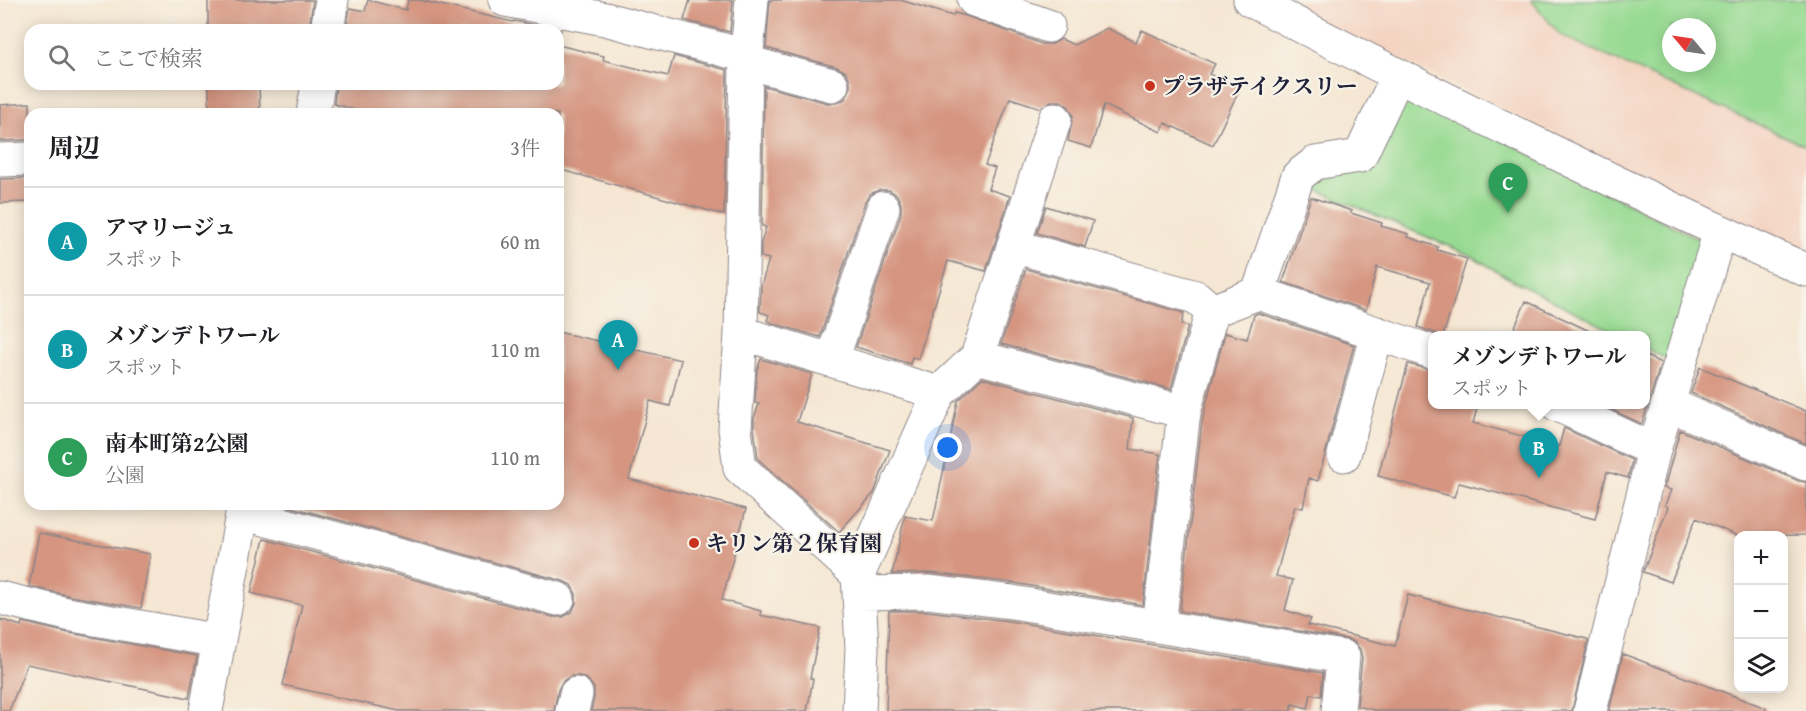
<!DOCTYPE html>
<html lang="ja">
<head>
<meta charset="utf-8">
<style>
	:root { --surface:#fff; --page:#f6f6f6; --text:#202124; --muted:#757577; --line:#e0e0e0; --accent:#c8321e }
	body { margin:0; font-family:"Gentium Book Plus","Noto Serif JP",serif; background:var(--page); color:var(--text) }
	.controls { position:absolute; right:18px; bottom:18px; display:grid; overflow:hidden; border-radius:12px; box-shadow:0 3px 15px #0003 }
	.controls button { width:54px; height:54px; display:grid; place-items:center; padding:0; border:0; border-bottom:2px solid var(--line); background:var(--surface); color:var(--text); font:30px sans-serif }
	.compass { position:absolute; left:1662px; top:18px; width:54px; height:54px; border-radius:50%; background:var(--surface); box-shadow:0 3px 15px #0003; rotate:299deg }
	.you { position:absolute; left:948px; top:448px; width:21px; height:21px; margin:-15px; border:4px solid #fff; border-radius:50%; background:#1a73e8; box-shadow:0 0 0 9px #1a73e833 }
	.badge { display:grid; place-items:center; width:39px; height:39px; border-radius:50%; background:var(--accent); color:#fff; font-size:20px; font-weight:700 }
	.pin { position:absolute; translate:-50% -50px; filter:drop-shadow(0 2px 3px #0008) }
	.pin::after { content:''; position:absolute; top:32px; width:21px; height:18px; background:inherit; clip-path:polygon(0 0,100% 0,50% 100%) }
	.popup { position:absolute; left:1428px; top:331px; width:222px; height:78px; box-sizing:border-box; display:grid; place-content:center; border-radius:12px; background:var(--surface); filter:drop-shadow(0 2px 4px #0005); font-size:20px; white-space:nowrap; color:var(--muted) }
	.popup b { font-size:22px; color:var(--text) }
	.popup::after { content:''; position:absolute; left:50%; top:100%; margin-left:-12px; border:12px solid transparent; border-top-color:var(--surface) }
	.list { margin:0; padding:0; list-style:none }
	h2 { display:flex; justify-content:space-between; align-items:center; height:78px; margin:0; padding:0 24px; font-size:26px }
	h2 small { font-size:20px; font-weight:400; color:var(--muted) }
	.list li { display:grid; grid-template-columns:39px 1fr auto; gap:18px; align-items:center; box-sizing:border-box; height:108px; padding:0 24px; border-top:2px solid var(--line) }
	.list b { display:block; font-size:22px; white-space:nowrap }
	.list p { margin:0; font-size:20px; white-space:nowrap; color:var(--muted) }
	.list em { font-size:20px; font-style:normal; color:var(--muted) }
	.icon { flex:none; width:33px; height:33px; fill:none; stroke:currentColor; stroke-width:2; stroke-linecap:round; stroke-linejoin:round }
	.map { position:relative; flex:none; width:1806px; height:711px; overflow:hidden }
	.search { position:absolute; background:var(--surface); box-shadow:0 3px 15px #0003; left:24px; top:24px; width:540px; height:66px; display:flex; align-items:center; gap:15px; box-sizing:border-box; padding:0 21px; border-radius:18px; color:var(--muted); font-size:22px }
	.panel { position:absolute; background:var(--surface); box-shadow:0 3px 15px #0003; left:24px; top:108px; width:540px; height:402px; border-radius:18px }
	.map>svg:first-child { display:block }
</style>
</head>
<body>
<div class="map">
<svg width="1806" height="711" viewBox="0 0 1806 711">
	<rect width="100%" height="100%" fill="#f7f3e8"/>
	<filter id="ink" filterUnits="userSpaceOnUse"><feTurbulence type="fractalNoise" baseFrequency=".0167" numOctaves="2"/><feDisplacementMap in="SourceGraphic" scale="12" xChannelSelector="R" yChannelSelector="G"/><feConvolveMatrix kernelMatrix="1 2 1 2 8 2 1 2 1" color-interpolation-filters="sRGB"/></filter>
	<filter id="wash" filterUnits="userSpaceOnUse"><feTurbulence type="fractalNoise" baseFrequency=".008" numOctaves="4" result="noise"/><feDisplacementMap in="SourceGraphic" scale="24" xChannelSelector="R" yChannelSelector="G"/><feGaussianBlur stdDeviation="1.35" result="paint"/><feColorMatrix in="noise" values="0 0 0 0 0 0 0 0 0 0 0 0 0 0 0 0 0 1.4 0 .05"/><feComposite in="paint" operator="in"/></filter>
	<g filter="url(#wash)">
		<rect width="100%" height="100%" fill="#f5e7d3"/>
		<path fill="#f4d3c1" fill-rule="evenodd" d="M1277,0h529v256zM1671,27h36v36h-36z"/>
		<path fill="#97da92" stroke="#5c7e66" stroke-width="1.5" fill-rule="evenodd" d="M1531,0h275v146l-246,-111zM1671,27h36v36h-36z
			M1417,97l282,142 9,7 -40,114 -22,-11v-13l-26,-1 -115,-59 -33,-20 -165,-70 96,-87z"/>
		<g id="blocks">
			<path fill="#d59580" d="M208,0h105l-4,30h-101z
				M368,0l38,10 2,-10h11l94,22 1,-1 47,9 -3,12v-12h-212l4,-22 15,3z
				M690,0h43l-3,32 -46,-12z
				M770,0h130l53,16 1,-3 12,3 76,28h10l9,-5 13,6 33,-17 29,14 6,-12 73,34 -6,10 31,14 -27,57 -48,-22 -4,9 -57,-27 -13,43 -23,-7 5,-25 -4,-9 -8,-6h-10l-10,7 -31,-10 -25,67 10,3 -7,21 22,7 -24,75 -38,-10 -30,98 -6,-2 -2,7 -54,-17 45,-133v-10l-4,-9 -8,-5h-10l-9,4 -5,8 -45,135 -48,-14 -5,-3 2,-5 -9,-3 1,-26 8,-27 -8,-2v-14l5,-16 -4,-1 2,-140 64,17h9l8,-4 5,-10v-9l-4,-8 -9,-5 -71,-19z
				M558,45l46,11 -1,4 65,16 6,-20 53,14 -3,145 -166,-46v-55h-188l-36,-10 2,-20h222z
				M209,84h50l1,30h-51z
				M30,103v37l-30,1v-36z
				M30,178v24l-30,1v-24z
				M1311,197l41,14 -1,2 31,10 -1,3 28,8 -1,3 30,10 -1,3 30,9 -24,77 -25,-9 12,-45 -53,-15 -11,43 -83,-28z
				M1046,206l47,15 -8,26 -48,-14z
				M1026,269l158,44 -3,12 7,1 -17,63 -170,-45z
				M1526,301l74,35h-89z
				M1258,313l96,32 -36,136 -9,-3 -6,30 -8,-2 -19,70 17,4 -8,30 26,9 -3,6 87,21 13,-51 179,44 1,2 -16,70h-194l-21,-5 5,-48 -2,-9 -6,-7 -8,-3 -166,-28 22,-189 4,-18 19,-71 22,6 7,-24z
				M558,332l123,28 -11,46 -20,-5 -21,78 117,30 -24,91 39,11 -1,4 60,13 -10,50 3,1 -6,32h-216l3,-13v-10l-6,-8 -8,-4h-10l-8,6 -4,8 -4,21h-155l-116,-26 19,-80 -51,-12 13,-54 289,78h10l9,-5 4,-9v-9l-5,-9 -8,-4 -283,-77h278z
				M1646,356l15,7 -19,61 -41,-19h45z
				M761,359l51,15 -15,48 93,28 -16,43 -35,39 -81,-73 -4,-31v-10l5,-14 -4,-1 2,-33z
				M1408,364l24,6v35h46l-5,18 86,23 5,-18 68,32 -4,18 -21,-6 -12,47 -136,-36 -5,14 -76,-21z
				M1700,367l106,44v33l-115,-51z
				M982,378l151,40 -3,31 30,5 -17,151 -129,-22 -84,-10 -38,1 13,-58 28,5 25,-120z
				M1680,430l119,51 7,1v53l-68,1 -42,-18 -25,64 -28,-10 25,-65 -3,-2 6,-15 -7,-2z
				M39,533l111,21 -9,54 -70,-12 -42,-10z
				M889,611h38l82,10 314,52 -2,23 -10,-2 -3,14 -16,-4 -1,7h-405z
				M0,619l21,7 1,-4 42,10 133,24 -8,42 -162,-34 -18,47h-9z
				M1623,654l143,54v3h-157z"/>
		</g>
	</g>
	<g filter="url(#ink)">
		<use href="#blocks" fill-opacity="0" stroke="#8c8487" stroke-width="1.5"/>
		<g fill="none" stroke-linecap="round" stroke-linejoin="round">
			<g stroke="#8c8487" stroke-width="35">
				<path id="minor" d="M505,0l100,19 142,37
					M752,0l-6,62 -5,271 -6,96 5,39 118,107 4,73 -3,63
					M974,0l74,26
					M1250,0c184,94 368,186 556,270
					M327,30l5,-30
					M746,62l86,23
					M313,114l5,-30
					M0,160l30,-1
					M1013,246l183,51 16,14
					M1258,293l174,59
					M741,333l198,60
					M977,357l207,55
					M832,360l51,-152
					M1556,404l98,46
					M1668,404l138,60
					M1344,455l33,-122
					M242,513l316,86
					M858,575l81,-182 38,-36 78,-238
					M860,593l68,-1 84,10 331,55 -5,54
					M0,598l67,16 152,27
					M1159,626l25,-214 28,-101 46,-18 40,-117 17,-13 45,-7 38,-81
					M206,711l38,-207
					M572,711l4,-17
					M1590,711l64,-261 66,-219"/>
			</g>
			<use href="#minor" stroke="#fff" stroke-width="33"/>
		</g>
	</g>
	<g fill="#c8321e" stroke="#f7f3e8" stroke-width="2">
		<circle cx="1150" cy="86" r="6"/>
		<circle cx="694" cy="543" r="6"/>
	</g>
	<g text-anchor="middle" stroke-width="4.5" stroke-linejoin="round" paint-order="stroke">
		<g font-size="22" font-weight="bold" fill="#22223b" stroke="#f7f3e8" text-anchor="start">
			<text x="1162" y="94">プラザテイクスリー</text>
			<text x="706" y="551">キリン第２保育園</text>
		</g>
	</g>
</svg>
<div class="controls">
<button>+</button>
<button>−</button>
<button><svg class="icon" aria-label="layers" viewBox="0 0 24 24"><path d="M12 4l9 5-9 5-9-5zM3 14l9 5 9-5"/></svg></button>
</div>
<svg class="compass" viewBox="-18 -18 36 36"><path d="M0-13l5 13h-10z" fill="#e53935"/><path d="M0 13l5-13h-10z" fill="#757577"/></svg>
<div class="you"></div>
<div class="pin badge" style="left:618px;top:370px;background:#0f9aa8">A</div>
<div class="pin badge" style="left:1539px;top:478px;background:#0f9aa8">B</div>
<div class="popup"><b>メゾンデトワール</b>スポット</div>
<div class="pin badge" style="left:1508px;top:213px;background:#2e9e5b">C</div>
<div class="search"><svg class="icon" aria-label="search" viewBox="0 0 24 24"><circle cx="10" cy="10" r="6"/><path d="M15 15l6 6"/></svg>ここで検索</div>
<section class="panel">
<h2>周辺<small>3件</small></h2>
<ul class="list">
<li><span class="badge" style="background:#0f9aa8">A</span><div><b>アマリージュ</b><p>スポット</p></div><em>60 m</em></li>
<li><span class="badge" style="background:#0f9aa8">B</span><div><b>メゾンデトワール</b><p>スポット</p></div><em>110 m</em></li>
<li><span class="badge" style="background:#2e9e5b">C</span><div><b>南本町第2公園</b><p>公園</p></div><em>110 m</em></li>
</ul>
</section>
</div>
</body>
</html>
